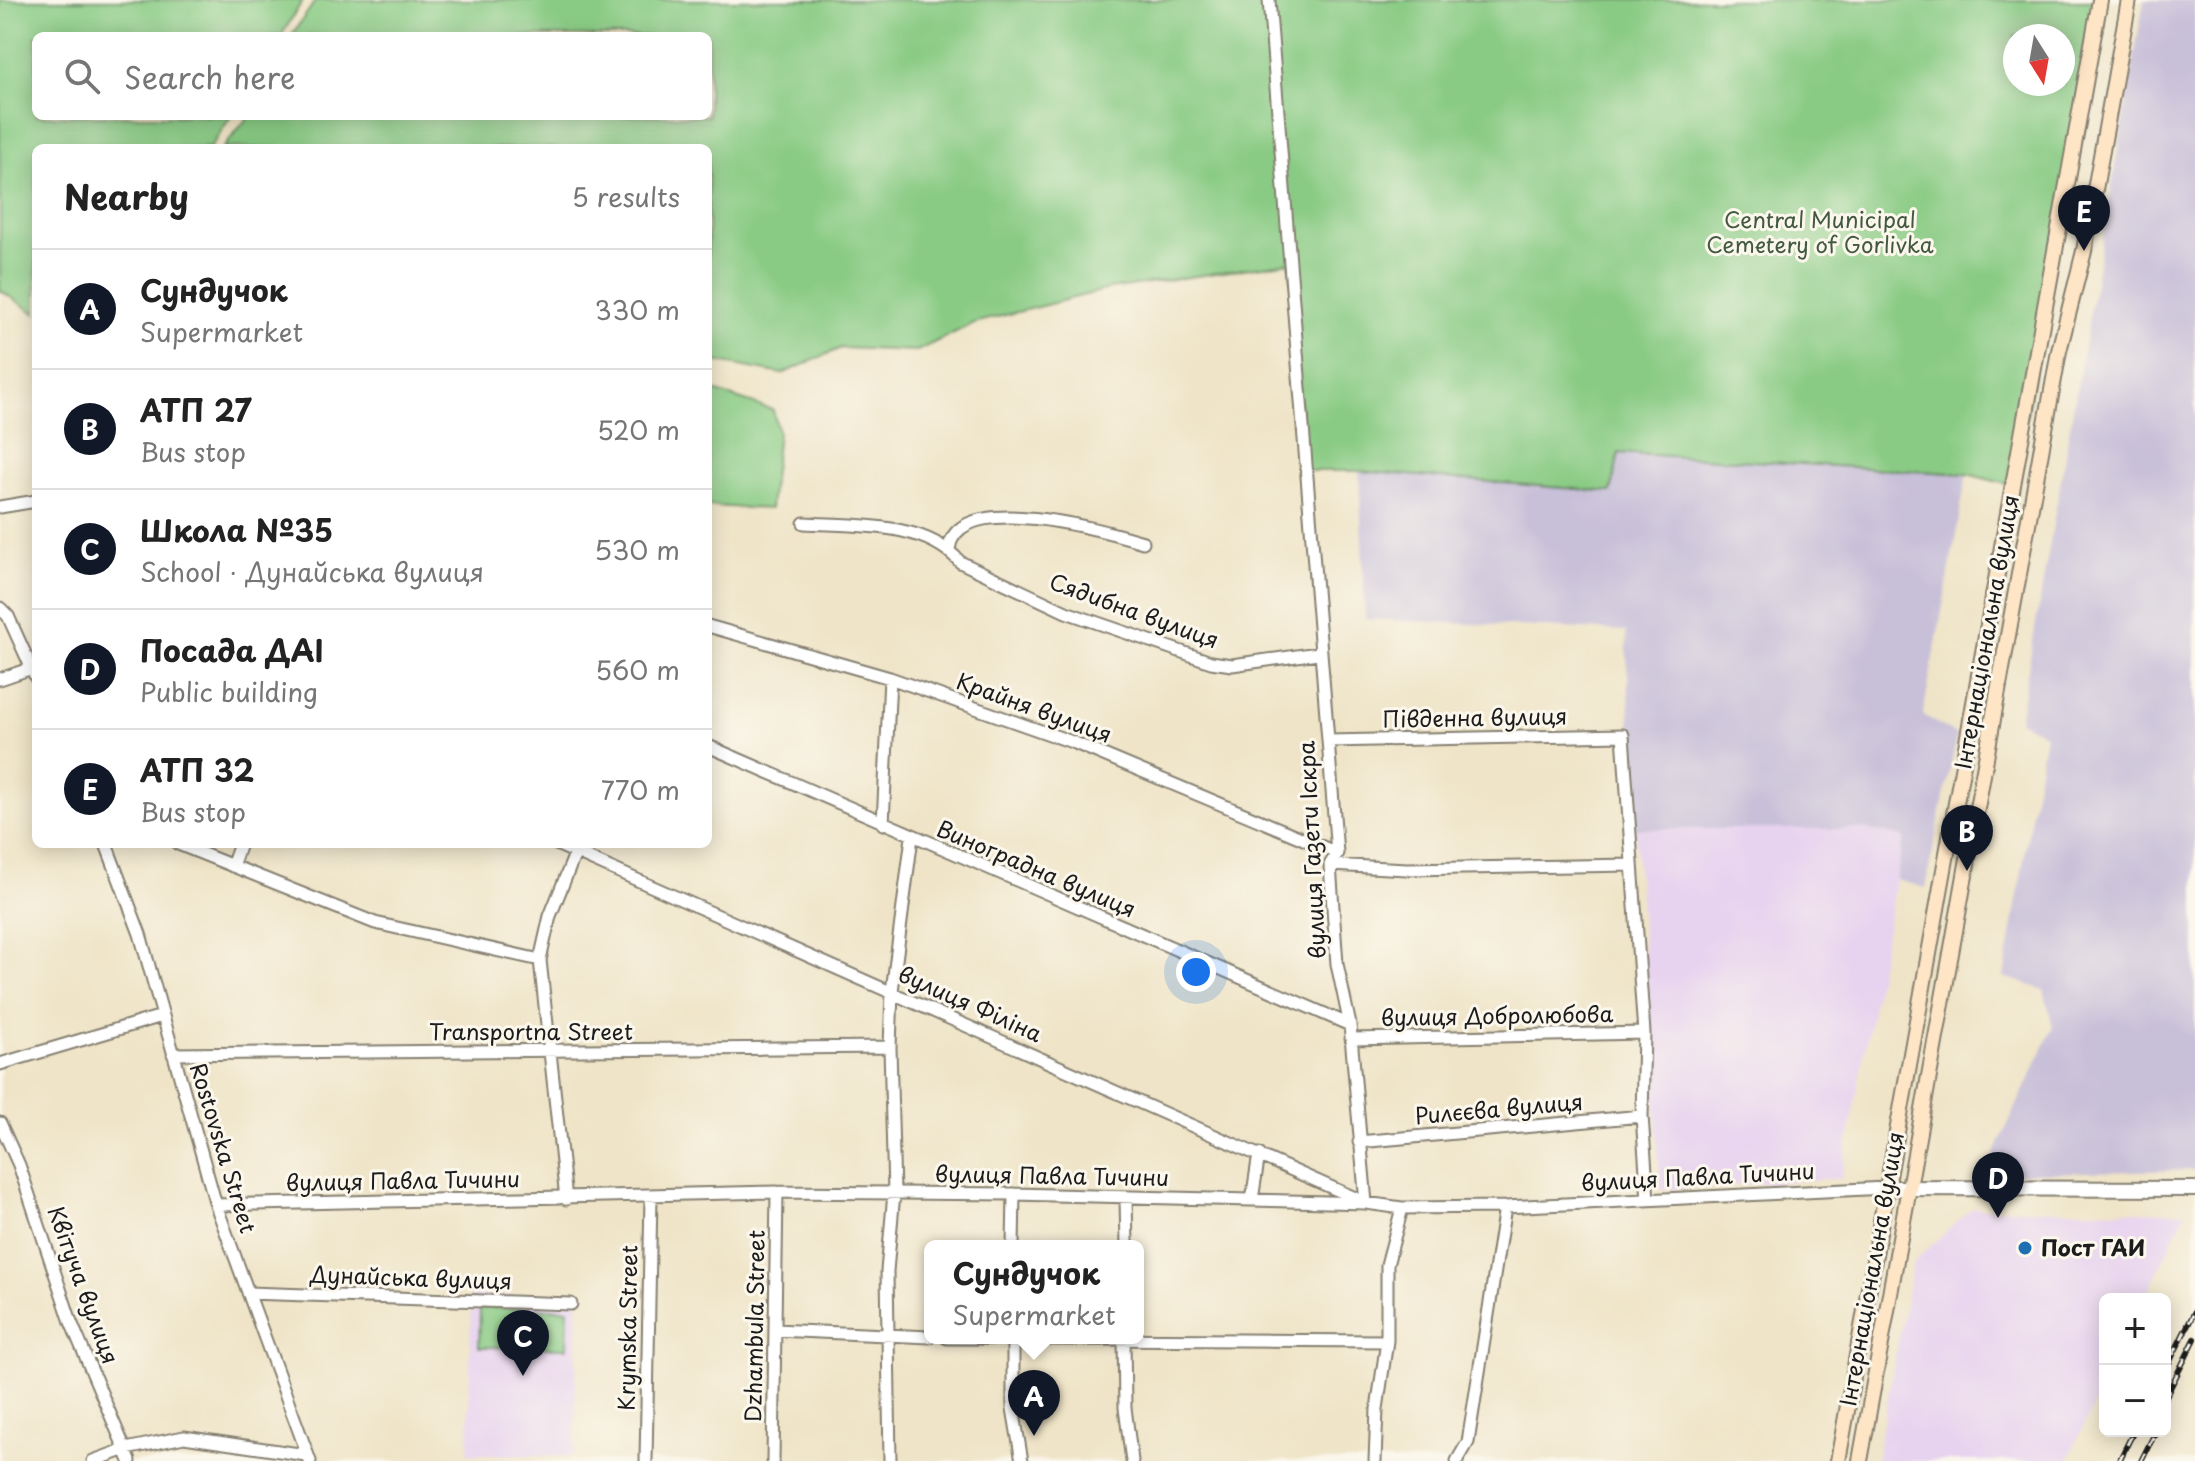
<!DOCTYPE html>
<html lang="en">
<head>
<meta charset="utf-8">
<style>
	:root { --surface:#fff; --page:#f6f6f6; --text:#222; --muted:#767676; --line:#e0e0e0; --accent:#111827 }
	body { margin:0; font-family:"Playpen Sans",sans-serif; background:var(--page); color:var(--text) }
	.controls { position:absolute; right:24px; bottom:24px; display:grid; overflow:hidden; border-radius:12px; box-shadow:0 4px 20px #0003 }
	.controls button { width:72px; height:72px; display:grid; place-items:center; padding:0; border:0; border-bottom:2px solid var(--line); background:var(--surface); color:var(--text); font:40px sans-serif }
	.compass { position:absolute; left:2003px; top:24px; width:72px; height:72px; border-radius:50%; background:var(--surface); box-shadow:0 4px 20px #0003; rotate:169deg }
	.you { position:absolute; left:1196px; top:972px; width:28px; height:28px; margin:-20px; border:6px solid #fff; border-radius:50%; background:#1a73e8; box-shadow:0 0 0 12px #1a73e833 }
	.badge { display:grid; place-items:center; width:52px; height:52px; border-radius:50%; background:var(--accent); color:#fff; font-size:26px; font-weight:700 }
	.pin { position:absolute; translate:-50% -66px; filter:drop-shadow(0 2px 4px #0008) }
	.pin::after { content:''; position:absolute; top:42px; width:28px; height:24px; background:inherit; clip-path:polygon(0 0,100% 0,50% 100%) }
	.popup { position:absolute; left:924px; top:1240px; width:220px; height:104px; box-sizing:border-box; display:grid; place-content:center; border-radius:12px; background:var(--surface); filter:drop-shadow(0 2px 6px #0005); font-size:26px; white-space:nowrap; color:var(--muted) }
	.popup b { font-size:30px; color:var(--text) }
	.popup::after { content:''; position:absolute; left:50%; top:100%; margin-left:-16px; border:16px solid transparent; border-top-color:var(--surface) }
	.list { margin:0; padding:0; list-style:none }
	h2 { display:flex; justify-content:space-between; align-items:center; height:104px; margin:0; padding:0 32px; font-size:34px }
	h2 small { font-size:26px; font-weight:400; color:var(--muted) }
	.list li { display:grid; grid-template-columns:52px 1fr auto; gap:24px; align-items:center; box-sizing:border-box; height:120px; padding:0 32px; border-top:2px solid var(--line) }
	.list b { display:block; font-size:30px; white-space:nowrap }
	.list p { margin:0; font-size:26px; white-space:nowrap; color:var(--muted) }
	.list em { font-size:26px; font-style:normal; color:var(--muted) }
	.icon { flex:none; width:44px; height:44px; fill:none; stroke:currentColor; stroke-width:2; stroke-linecap:round; stroke-linejoin:round }
	.map { position:relative; flex:none; width:2195px; height:1461px; overflow:hidden }
	.search { position:absolute; background:var(--surface); box-shadow:0 4px 20px #0003; left:32px; top:32px; width:680px; height:88px; display:flex; align-items:center; gap:20px; box-sizing:border-box; padding:0 28px; border-radius:12px; color:var(--muted); font-size:30px }
	.panel { position:absolute; background:var(--surface); box-shadow:0 4px 20px #0003; left:32px; top:144px; width:680px; height:704px; border-radius:12px }
	.map>svg:first-child { display:block }
</style>
</head>
<body>
<div class="map">
<svg width="2195" height="1461" viewBox="0 0 2195 1461">
	<rect width="100%" height="100%" fill="#fbf7ec"/>
	<filter id="ink" filterUnits="userSpaceOnUse"><feTurbulence type="fractalNoise" baseFrequency=".0125" numOctaves="2"/><feDisplacementMap in="SourceGraphic" scale="16" xChannelSelector="R" yChannelSelector="G"/><feConvolveMatrix kernelMatrix="1 2 1 2 8 2 1 2 1" color-interpolation-filters="sRGB"/></filter>
	<filter id="wash" filterUnits="userSpaceOnUse"><feTurbulence type="fractalNoise" baseFrequency=".006" numOctaves="4" result="noise"/><feDisplacementMap in="SourceGraphic" scale="32" xChannelSelector="R" yChannelSelector="G"/><feGaussianBlur stdDeviation="1.8" result="paint"/><feColorMatrix in="noise" values="0 0 0 0 0 0 0 0 0 0 0 0 0 0 0 0 0 1.4 0 .05"/><feComposite in="paint" operator="in"/></filter>
	<g filter="url(#wash)">
		<rect width="100%" height="100%" fill="#efe4c7"/>
		<path fill="#e7d2ef" d="M1635,829h230l39,8 -63,341 -180,12z
			M1972,1208l214,4 -41,87h-40v83l-38,79h-191l37,-198z
			M471,1295l107,2 -4,159 -106,-2z"/>
		<path fill="#c8bfd8" d="M2144,0h51v1170l-210,4 68,-147 -9,-37 -40,-13 41,-243 -26,-13z
			M1619,453l348,21 -44,241 34,20 -32,153 -29,-8 8,-43 -39,-8h-230l-9,-198 -261,-12 -6,-148 251,21z"/>
		<path fill="#89cb84" stroke="#527450" stroke-width="2" fill-rule="evenodd" d="M0,0h303l-22,36h-245v80h195l-21,32h-174v166l-36,-24z
			M316,0h1784l-86,486 -47,-12 -348,-21 -8,39 -252,-21h-55l-14,-209 -181,27 -135,34 -57,28 -76,-3 -59,26 -74,-14v-212h-485l26,-32h459v-80h-417zM2015,36h48v48h-48z
			M708,389l65,21 5,21 -8,78 -62,-3z
			M480,1308l88,1 -1,39 -88,-1z"/>
	</g>
	<g filter="url(#ink)">
		<g fill="none" stroke-linecap="round" stroke-linejoin="round">
			<g stroke="#868072" stroke-width="15">
				<path id="minor" d="M1269,0l68,853 -7,12 7,99 13,61 16,178
					M0,507l36,-6
					M804,523c50,3 121,-2 156,39l106,50 145,50 21,3 86,-12
					M949,549c8,-61 157,-18 194,-7
					M0,608l8,8 28,62
					M708,626l182,52 185,65 262,110
					M0,679l35,-12
					M1328,741l295,-6 21,298 -2,83 6,84
					M708,746l642,279
					M883,824l7,-146
					M106,844l34,90 76,271 94,256
					M178,844l197,79 165,37
					M556,844l806,357
					M1330,865l77,4 225,-4
					M232,866l8,-22
					M1351,1039l293,-6
					M173,1054l717,-7
					M0,1064l162,-48
					M0,1123l19,42 52,157 59,139
					M1359,1142l283,-26
					M1126,1198l1,48
					M566,1199l-26,-239 10,-44 29,-72
					M1252,1200l7,-46
					M216,1205l561,-13 237,2 352,9 36,5 103,-1 381,-19
					M1013,1246l1,-52
					M248,1293l323,11
					M775,1330l155,7
					M947,1338l440,3
					M1013,1338v70l9,53
					M1124,1338l1,70 7,53
					M93,1461l33,-12 58,-12 122,18
					M646,1461l5,-265
					M773,1461l4,-269
					M890,1461l-3,-190 7,-78 -4,-146 2,-56 20,-154
					M1375,1461l2,-52 10,-68v-76l15,-57
					M1457,1461l11,-19 37,-235"/>
			</g>
			<g stroke="#868072" stroke-width="18">
				<path id="tertiary" d="M1886,1188l309,1"/>
			</g>
			<g stroke="#868072" stroke-width="18">
				<path id="secondary" d="M1838,1461l262,-1461
					M1860,1461l199,-1110 25,-100 45,-251"/>
			</g>
			<use href="#minor" stroke="#fff" stroke-width="11"/>
			<use href="#tertiary" stroke="#fff" stroke-width="14"/>
			<use href="#secondary" stroke="#fee5c5" stroke-width="14"/>
			<g stroke="#1c1c1c" stroke-width="6">
				<path id="rail" d="M2165,1371l30,-60
					M2165,1398l30,-59
					M2119,1461l15,-30
					M2141,1461l15,-30"/>
			</g>
			<use href="#rail" stroke="#fbf7ec" stroke-width="3" stroke-dasharray="9" stroke-linecap="butt"/>
		</g>
	</g>
	<circle fill="#1f6fb2" stroke="#fbf7ec" stroke-width="3" cx="2025" cy="1248" r="8"/>
	<g text-anchor="middle" stroke-width="6" stroke-linejoin="round" paint-order="stroke">
		<g font-size="22" fill="#425940" stroke="#fbf7ec">
			<text x="1820" y="228">Central Municipal<tspan x="1820" dy="25">Cemetery of Gorlivka</tspan></text>
		</g>
		<g font-size="22" fill="#1c1c1c" stroke="#fbf7ec">
			<text transform="translate(1134 611) rotate(20)" y="8">Сядибна вулиця</text>
			<text transform="translate(1987 632) rotate(-80)" y="8">Інтернаціональна вулиця</text>
			<text transform="translate(1034 708) rotate(20)" y="8">Крайня вулиця</text>
			<text transform="translate(1475 718) rotate(-1)" y="8">Південна вулиця</text>
			<text transform="translate(1312 850) rotate(-93)" y="8">вулиця Газети Іскра</text>
			<text transform="translate(1036 869) rotate(23)" y="8">Виноградна вулиця</text>
			<text transform="translate(970 1004) rotate(24)" y="8">вулиця Філіна</text>
			<text transform="translate(1497 1016) rotate(-1)" y="8">вулиця Добролюбова</text>
			<text x="531" y="1040">Transportna Street</text>
			<text transform="translate(1499 1109) rotate(-5)" y="8">Рилєєва вулиця</text>
			<text transform="translate(223 1148) rotate(73)" y="8">Rostovska Street</text>
			<text transform="translate(1052 1176) rotate(1)" y="8">вулиця Павла Тичини</text>
			<text transform="translate(1698 1177) rotate(-3)" y="8">вулиця Павла Тичини</text>
			<text transform="translate(403 1181) rotate(-1)" y="8">вулиця Павла Тичини</text>
			<text transform="translate(1872 1269) rotate(-80)" y="8">Інтернаціональна вулиця</text>
			<text transform="translate(411 1278) rotate(2)" y="8">Дунайська вулиця</text>
			<text transform="translate(83 1285) rotate(70)" y="8">Квітуча вулиця</text>
			<text transform="translate(755 1326) rotate(-89)" y="8">Dzhambula Street</text>
			<text transform="translate(628 1328) rotate(-89)" y="8">Krymska Street</text>
		</g>
		<g font-size="22" font-weight="bold" fill="#1c1c1c" stroke="#fbf7ec" text-anchor="start">
			<text x="2041" y="1256">Пост ГАИ</text>
		</g>
	</g>
</svg>
<div class="controls">
<button>+</button>
<button>−</button>
</div>
<svg class="compass" viewBox="-18 -18 36 36"><path d="M0-13l5 13h-10z" fill="#e53935"/><path d="M0 13l5-13h-10z" fill="#767676"/></svg>
<div class="you"></div>
<div class="pin badge" style="left:1034px;top:1436px">A</div>
<div class="popup"><b>Сундучок</b>Supermarket</div>
<div class="pin badge" style="left:1967px;top:871px">B</div>
<div class="pin badge" style="left:523px;top:1376px">C</div>
<div class="pin badge" style="left:1998px;top:1218px">D</div>
<div class="pin badge" style="left:2084px;top:251px">E</div>
<div class="search"><svg class="icon" aria-label="search" viewBox="0 0 24 24"><circle cx="10" cy="10" r="6"/><path d="M15 15l6 6"/></svg>Search here</div>
<section class="panel">
<h2>Nearby<small>5 results</small></h2>
<ul class="list">
<li><span class="badge">A</span><div><b>Сундучок</b><p>Supermarket</p></div><em>330 m</em></li>
<li><span class="badge">B</span><div><b>АТП 27</b><p>Bus stop</p></div><em>520 m</em></li>
<li><span class="badge">C</span><div><b>Школа №35</b><p>School · Дунайська вулиця</p></div><em>530 m</em></li>
<li><span class="badge">D</span><div><b>Посада ДАІ</b><p>Public building</p></div><em>560 m</em></li>
<li><span class="badge">E</span><div><b>АТП 32</b><p>Bus stop</p></div><em>770 m</em></li>
</ul>
</section>
</div>
</body>
</html>
